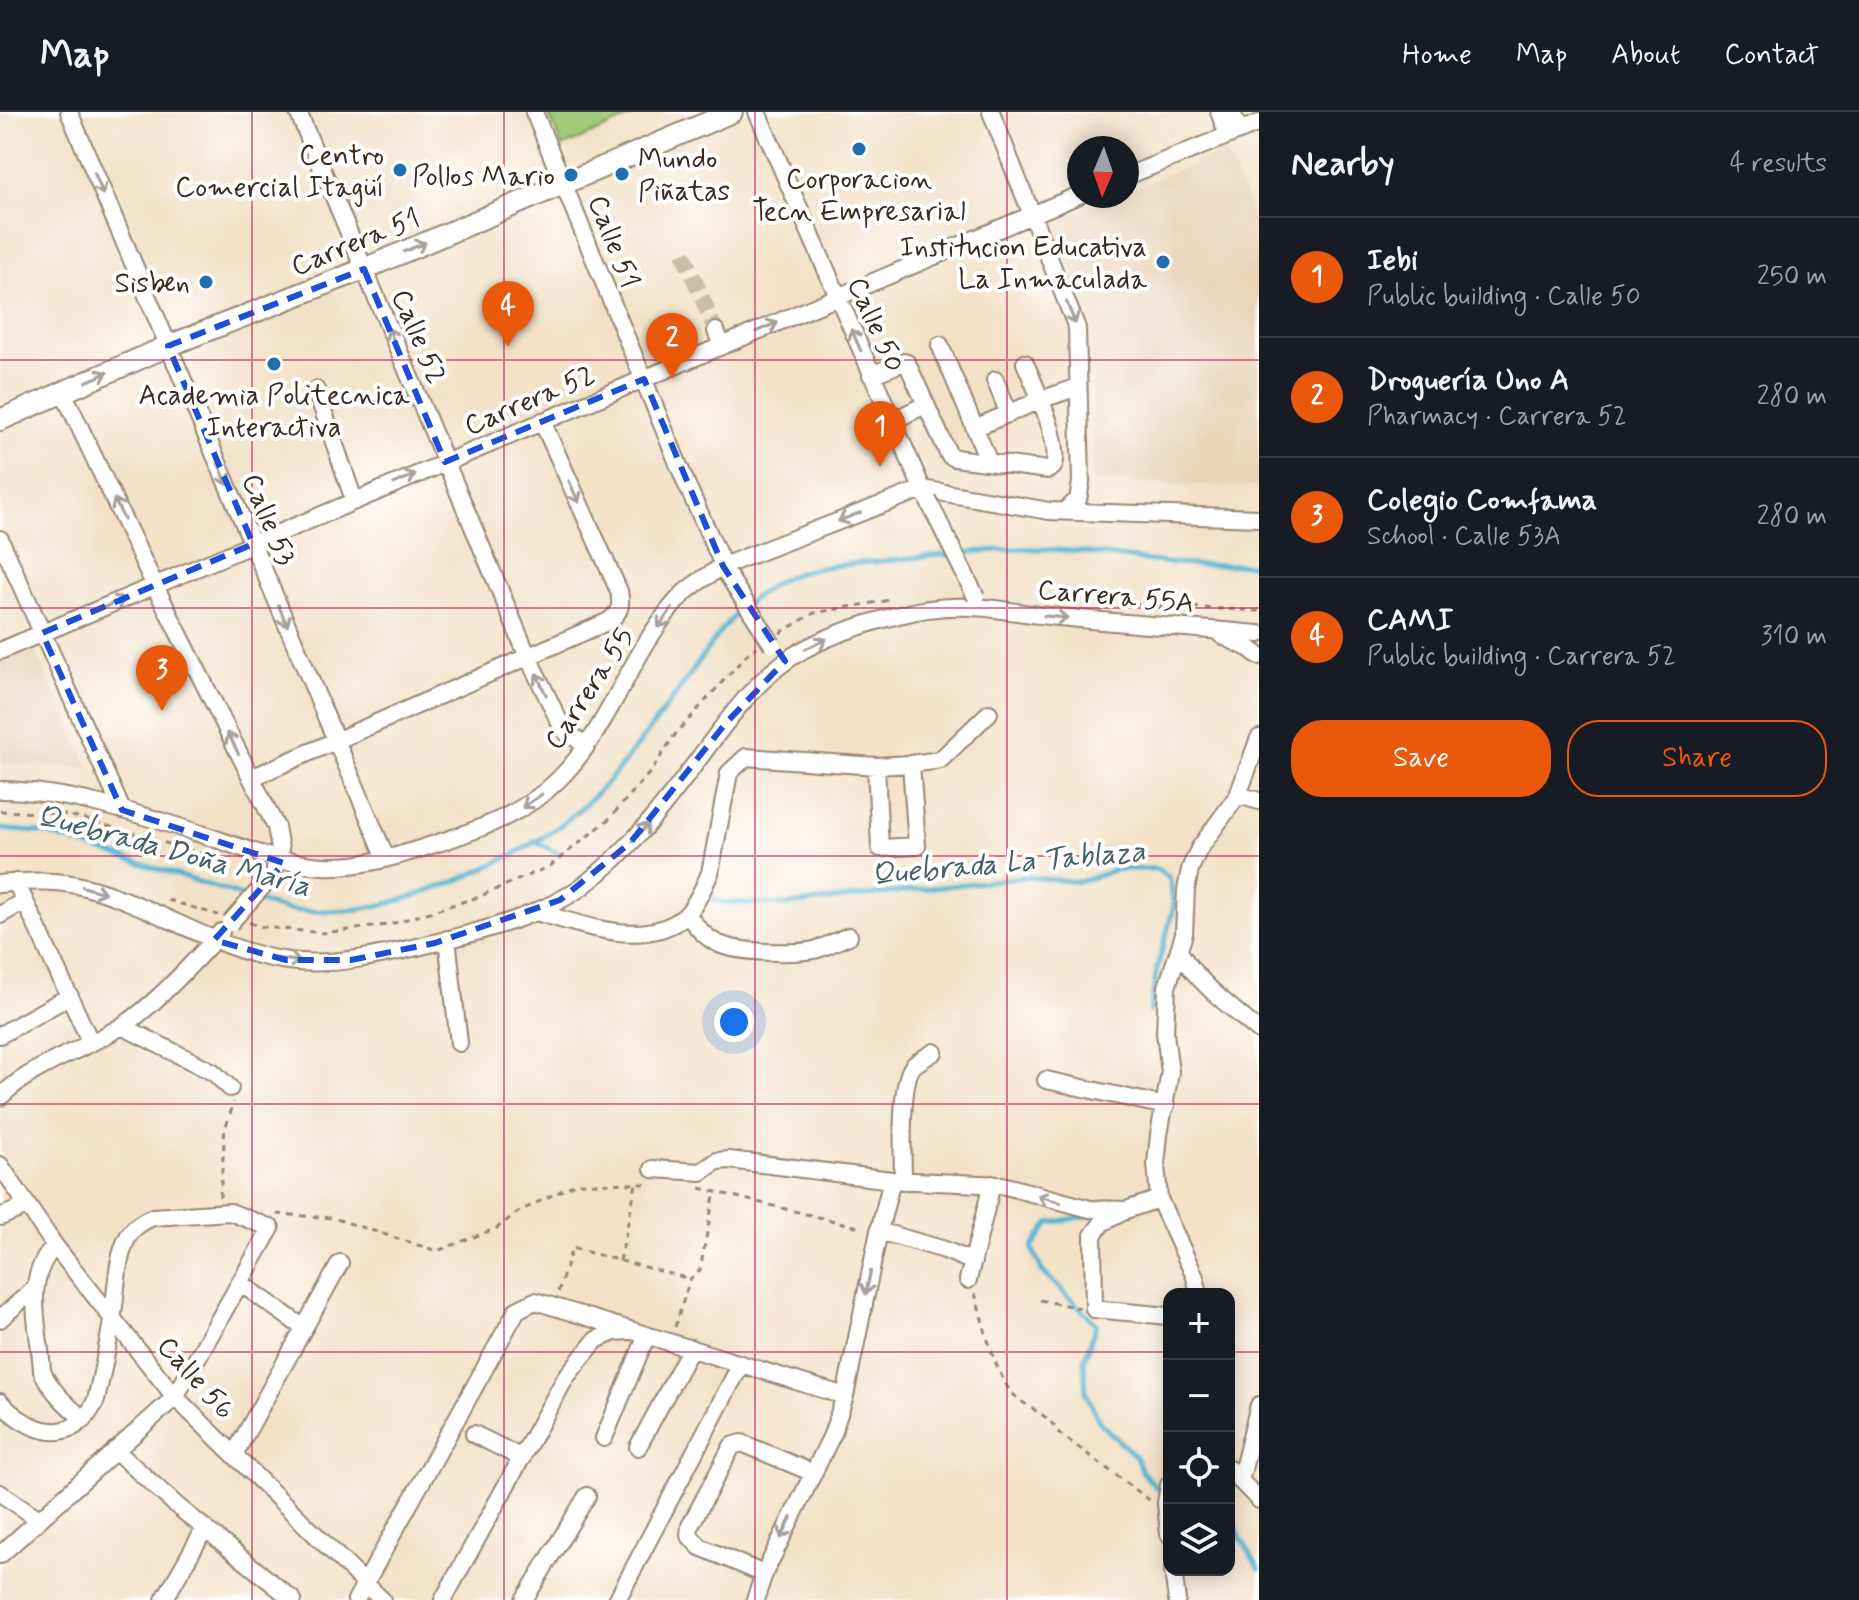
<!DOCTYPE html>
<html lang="en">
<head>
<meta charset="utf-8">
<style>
	:root { --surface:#171b24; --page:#242831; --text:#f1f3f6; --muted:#9ea1a6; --line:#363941; --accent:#ea580c }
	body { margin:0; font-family:Mynerve,sans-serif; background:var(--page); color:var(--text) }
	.controls { position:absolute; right:24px; bottom:24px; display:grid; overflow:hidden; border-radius:16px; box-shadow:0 4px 20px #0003 }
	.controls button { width:72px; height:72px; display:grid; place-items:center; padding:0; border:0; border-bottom:2px solid var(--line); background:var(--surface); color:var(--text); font:40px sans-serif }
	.compass { position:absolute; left:1067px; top:24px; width:72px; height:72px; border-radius:50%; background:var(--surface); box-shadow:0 4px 20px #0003; rotate:182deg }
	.you { position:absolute; left:734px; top:910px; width:28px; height:28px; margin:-20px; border:6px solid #fff; border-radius:50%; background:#1a73e8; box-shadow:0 0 0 12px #1a73e833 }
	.badge { display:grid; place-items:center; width:52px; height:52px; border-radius:50%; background:var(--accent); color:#fff; font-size:26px; font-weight:700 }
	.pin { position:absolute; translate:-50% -66px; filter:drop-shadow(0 2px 4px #0008) }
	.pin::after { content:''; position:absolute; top:42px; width:28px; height:24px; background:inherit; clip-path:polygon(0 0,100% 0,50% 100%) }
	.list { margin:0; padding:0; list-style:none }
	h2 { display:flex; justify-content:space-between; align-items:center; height:104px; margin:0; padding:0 32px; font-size:34px }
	h2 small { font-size:26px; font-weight:400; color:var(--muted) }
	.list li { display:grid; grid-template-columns:52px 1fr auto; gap:24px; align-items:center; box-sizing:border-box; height:120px; padding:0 32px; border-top:2px solid var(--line) }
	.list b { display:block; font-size:30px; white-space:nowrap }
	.list p { margin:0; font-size:26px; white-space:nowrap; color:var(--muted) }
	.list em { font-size:26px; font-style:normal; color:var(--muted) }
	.actions { display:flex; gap:16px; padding:24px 32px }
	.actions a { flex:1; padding:18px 0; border:2px solid var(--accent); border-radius:32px; text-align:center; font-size:28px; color:var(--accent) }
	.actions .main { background:var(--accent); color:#fff }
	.icon { flex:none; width:44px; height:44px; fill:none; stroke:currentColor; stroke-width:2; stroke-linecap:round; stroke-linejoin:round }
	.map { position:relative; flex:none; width:1259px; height:1488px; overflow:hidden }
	header { display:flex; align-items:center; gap:48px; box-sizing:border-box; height:112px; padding:0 40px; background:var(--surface); border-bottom:2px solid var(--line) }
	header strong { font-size:38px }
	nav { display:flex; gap:44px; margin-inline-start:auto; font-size:28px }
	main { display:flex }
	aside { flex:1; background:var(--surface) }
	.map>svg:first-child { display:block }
</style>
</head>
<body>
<header>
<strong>Map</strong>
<nav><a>Home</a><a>Map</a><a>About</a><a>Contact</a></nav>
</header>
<main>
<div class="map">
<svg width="1259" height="1488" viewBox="0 0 1259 1488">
	<rect width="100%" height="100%" fill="#fff"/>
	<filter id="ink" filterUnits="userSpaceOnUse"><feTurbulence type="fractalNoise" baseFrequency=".0125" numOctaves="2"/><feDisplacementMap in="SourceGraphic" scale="16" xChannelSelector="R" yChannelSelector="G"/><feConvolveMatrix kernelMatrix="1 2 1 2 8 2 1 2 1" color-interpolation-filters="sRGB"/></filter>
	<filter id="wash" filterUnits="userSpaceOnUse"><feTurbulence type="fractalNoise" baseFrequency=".006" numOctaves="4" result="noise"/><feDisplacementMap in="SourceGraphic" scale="32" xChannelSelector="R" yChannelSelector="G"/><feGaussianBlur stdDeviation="1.8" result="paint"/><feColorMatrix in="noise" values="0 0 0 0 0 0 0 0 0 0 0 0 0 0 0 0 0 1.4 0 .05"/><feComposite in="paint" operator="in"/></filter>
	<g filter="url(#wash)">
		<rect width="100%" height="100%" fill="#f3e2c8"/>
		<path fill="#e9d4b8" d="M1225,39l34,76v260l-167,-6 2,-157 -45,-102 65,-26h13v-5z
			M34,537l58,123 -7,-4 -85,-5v-100z"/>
		<path fill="#a1cb77" stroke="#6e7a4a" stroke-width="2" d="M548,0h94l-80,35z"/>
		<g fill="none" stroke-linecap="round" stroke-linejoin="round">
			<path stroke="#53b2d2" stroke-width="5" d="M0,717l46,4 240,77c30,2 61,2 91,-4 59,-13 150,-51 196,-91 39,-32 68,-74 98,-114 37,-48 52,-88 108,-120 28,-16 75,-17 107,-20 43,-4 88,-11 132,-12 55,-2 109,11 163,15 25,2 52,0 78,1
				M534,729l26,13
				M711,786l11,4 66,3 236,-28 55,5 39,-13h39l13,10 4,28 -17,61 -7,44
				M1092,1103l-43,8 -17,25 10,23 54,53 -12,37 2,32 14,30 35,33 8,17 16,17h5
				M1229,1399l9,22 21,36"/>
		</g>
	</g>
	<g filter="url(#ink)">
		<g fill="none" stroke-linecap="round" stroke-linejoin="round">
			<path stroke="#cebda6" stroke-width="16" stroke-dasharray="16 8" stroke-linecap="butt" d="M683,141l33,78"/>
			<g stroke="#978673" stroke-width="20">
				<path id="minor" d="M69,0l317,746
					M298,0l230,545 33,68 5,7 20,13
					M534,0l152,371 41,91
					M757,0l168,383
					M991,0l86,216 4,154 -3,18 -14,11
					M1219,0l9,23
					M1232,0l7,18
					M1127,64l132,-53
					M716,219l6,15
					M940,233l49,117
					M871,263l33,-13 3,1 42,92 6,3 93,12 5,-3c11,-20 -19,-83 -28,-104
					M995,268l14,34
					M316,278l38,110
					M63,280l92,194 121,241 4,22 -5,19
					M892,309l33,-16
					M975,316l65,-28 38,-13
					M922,377l127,22 210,7
					M0,427l122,271
					M1221,523l29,14 9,7
					M0,539l1079,-456
					M876,654l4,82 37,-2 -6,-82
					M251,666l358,-157c11,-9 13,-15 10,-30l-77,-170
					M0,678c69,1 136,23 201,44 40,13 79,30 122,32 42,2 85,-13 124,-26 41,-14 80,-29 111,-60 54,-53 73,-132 125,-186 12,-11 26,-19 40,-28l199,-77
					M1238,683l21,6
					M16,770l74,159
					M0,772c25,-3 53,-4 77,1 73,16 136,66 211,76 48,6 100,-7 146,-18 48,-12 110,-28 150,-58 45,-34 80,-79 113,-124 30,-40 62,-87 106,-111 36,-20 108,-42 148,-43 33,-2 65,6 98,9 70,7 140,12 210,18
					M536,800c45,12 109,38 149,4 11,-10 19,-30 25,-43l19,-100 17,-16 130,9 35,-2 29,-4 49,-47
					M687,802c9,12 18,24 32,30 20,9 74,10 95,6 12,-3 24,-10 35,-14
					M0,803l24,-14
					M447,827l12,104
					M1180,841c19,31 51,54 79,78
					M122,914l91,46 17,16
					M0,923l70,-39
					M1046,968l120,26
					M0,985c35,-34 82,-46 122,-71 30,-18 75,-67 99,-94
					M0,1053l55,81 120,151 207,203
					M653,1057l48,3 16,-11 12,-1 163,20 110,5 88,24 36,1 33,-11
					M903,1069c0,-23 -4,-98 10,-115 5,-5 15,-10 21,-14
					M1125,1099l-23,12 -9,12 1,74 75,7
					M0,1105l27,-11
					M879,1119l66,19 28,12
					M55,1134c-34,34 -15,82 -13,125 9,20 25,34 42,49
					M968,1168l24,-96
					M240,1171l64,45
					M1199,1182l-4,-17 -36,-78 -3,-35 3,-29 11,-63 -5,-39 2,-46 17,-53 2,-44 4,-21 9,-20 39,-54 21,-57
					M0,1207l34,-30
					M0,1290c29,32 75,46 96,-2 6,-27 12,-53 16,-80 5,-26 3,-61 17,-85 6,-9 13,-14 24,-18l77,-5 41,16 -96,169 -175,158
					M474,1322l48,24
					M604,1326l43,-103
					M638,1335l53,-99
					M115,1338l61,55 117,95
					M234,1343l106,-192
					M1229,1357l30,31
					M1240,1369l19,-76
					M1169,1373l-3,18 3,31
					M0,1381l39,26
					M1173,1458l4,30
					M764,1462l-64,-27 -11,-12 1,-9 42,-80 10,-3 71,30
					M164,1488l41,-72
					M356,1488l161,-290 18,-9 310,95
					M443,1488l123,-223 30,-37 18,-8 16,-1
					M524,1488l63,-104
					M617,1488l124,-236
					M755,1488l9,-26 68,-139 13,-39 34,-165 13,-51"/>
			</g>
			<g stroke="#978673" stroke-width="24">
				<path id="major" d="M0,308l168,-74 196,-77 368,-157"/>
			</g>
			<path stroke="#978673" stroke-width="3" stroke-dasharray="6 6" stroke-linecap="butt" d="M1073,489l186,10
				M780,521l34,-20 76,-13
				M0,699l62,3 23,5 144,43
				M168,788l50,15
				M249,811l15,4 59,6 65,-8 90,-28 72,-31 58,-46 44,-50 22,-34 75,-84 8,-5
				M700,1076l163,40
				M220,1085l5,-68 9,-27
				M277,1102l56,4 104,33 60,-23 21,-16 59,-29 71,1
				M620,1149l16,-77
				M558,1180l14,-44 118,31
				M975,1181c7,26 20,81 37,100 15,16 36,20 47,40l92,68
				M1040,1188l40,8
				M675,1215l15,-48 10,-9 15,-80"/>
			<use href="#minor" stroke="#fff" stroke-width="16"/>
			<use href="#major" stroke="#fff" stroke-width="20"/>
			<g stroke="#978673" stroke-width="20" stroke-linecap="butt">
				<path id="minor-bridge" d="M928,388l48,97
					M727,462l45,70
					M230,811l39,-44"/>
			</g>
			<use href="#minor-bridge" stroke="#fff" stroke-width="16"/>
		</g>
		<defs><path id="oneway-shaft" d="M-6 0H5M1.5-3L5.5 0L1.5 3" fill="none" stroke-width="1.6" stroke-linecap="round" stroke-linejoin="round" transform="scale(2)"/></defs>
		<g stroke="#a79f9a">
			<use href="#oneway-shaft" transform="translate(99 72) rotate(67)"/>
			<use href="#oneway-shaft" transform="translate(415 135) rotate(-23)"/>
			<use href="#oneway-shaft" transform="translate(1071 201) rotate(68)"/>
			<use href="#oneway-shaft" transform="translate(767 215) rotate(-23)"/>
			<use href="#oneway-shaft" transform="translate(393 227) rotate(-113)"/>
			<use href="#oneway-shaft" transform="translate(856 228) rotate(-114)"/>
			<use href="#oneway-shaft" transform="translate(97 265) rotate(-24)"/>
			<use href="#oneway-shaft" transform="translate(223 362) rotate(67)"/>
			<use href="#oneway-shaft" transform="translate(405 367) rotate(-23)"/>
			<use href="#oneway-shaft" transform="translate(574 380) rotate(66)"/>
			<use href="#oneway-shaft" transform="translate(119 397) rotate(-115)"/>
			<use href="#oneway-shaft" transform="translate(849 405) rotate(159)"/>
			<use href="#oneway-shaft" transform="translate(114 491) rotate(-23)"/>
			<use href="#oneway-shaft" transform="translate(283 504) rotate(67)"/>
			<use href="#oneway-shaft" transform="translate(1056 505) rotate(5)"/>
			<use href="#oneway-shaft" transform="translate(665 506) rotate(126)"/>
			<use href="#oneway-shaft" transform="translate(816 532) rotate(-25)"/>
			<use href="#oneway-shaft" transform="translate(541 572) rotate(-115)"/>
			<use href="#oneway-shaft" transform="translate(233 631) rotate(-117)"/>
			<use href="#oneway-shaft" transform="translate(532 689) rotate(145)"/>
			<use href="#oneway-shaft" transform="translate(641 720) rotate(-48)"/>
			<use href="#oneway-shaft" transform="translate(94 778) rotate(16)"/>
			<use href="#oneway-shaft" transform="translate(289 848) rotate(8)"/>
			<use href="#oneway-shaft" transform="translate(1049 1087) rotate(-163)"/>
			<use href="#oneway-shaft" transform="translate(868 1171) rotate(102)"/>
			<use href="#oneway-shaft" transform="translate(786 1416) rotate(116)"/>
		</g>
	</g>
	<path fill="none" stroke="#1d4ed8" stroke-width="6" stroke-dasharray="16 10" stroke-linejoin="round" d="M364,157l81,193 199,-83 79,187 62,95 -59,62 -96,120 -70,57 -125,43 -84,17h-65l-72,-20 70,-77 -162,-53 -80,-177 211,-89 -85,-198z"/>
	<path fill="none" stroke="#c2185b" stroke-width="2" stroke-opacity="0.55" d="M252,0v1488M504,0v1488M755,0v1488M1007,0v1488M0,248h1259M0,496h1259M0,744h1259M0,992h1259M0,1240h1169M1229,1240h30"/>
	<g fill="#1f6fb2" stroke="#fff" stroke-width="3">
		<circle cx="859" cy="37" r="8"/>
		<circle cx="400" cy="58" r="8"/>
		<circle cx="622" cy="62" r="8"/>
		<circle cx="571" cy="63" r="8"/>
		<circle cx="1163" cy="150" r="8"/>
		<circle cx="206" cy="170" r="8"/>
		<circle cx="274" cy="252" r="8"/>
	</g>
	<g text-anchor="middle" stroke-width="8" stroke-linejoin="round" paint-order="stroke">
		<g font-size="28" fill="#3b2a1e" stroke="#fff" text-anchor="end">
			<text x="384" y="52">Centro<tspan x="384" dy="32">Comercial Itagüí</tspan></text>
			<text x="638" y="56" text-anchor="start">Mundo<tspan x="638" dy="32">Piñatas</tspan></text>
			<text x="555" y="73">Pollos Mario</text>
			<text x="859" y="76" text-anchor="middle">Corporacion<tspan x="859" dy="32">Tecn Empresarial</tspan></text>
			<text x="1147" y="144">Institucion Educativa<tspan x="1147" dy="32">La Inmaculada</tspan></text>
			<text x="190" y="180">Sisben</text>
			<text x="274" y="292" text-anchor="middle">Academia Politecnica<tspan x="274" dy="32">Interactiva</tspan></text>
		</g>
		<g font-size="28" fill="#3b2a1e" stroke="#fff">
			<text transform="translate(355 129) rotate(-22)" y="10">Carrera 51</text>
			<text transform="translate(615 129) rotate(69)" y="10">Calle 51</text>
			<text transform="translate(877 212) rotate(66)" y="10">Calle 50</text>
			<text transform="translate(420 224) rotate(67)" y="10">Calle 52</text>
			<text transform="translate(529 287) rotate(-23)" y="10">Carrera 52</text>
			<text transform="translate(270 407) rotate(67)" y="10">Calle 53</text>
			<text transform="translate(1116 483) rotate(5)" y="10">Carrera 55A</text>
			<text transform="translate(588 576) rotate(-57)" y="10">Carrera 55</text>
			<text transform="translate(197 1265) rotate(48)" y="10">Calle 56</text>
		</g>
		<g font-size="30" font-style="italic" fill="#456066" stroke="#fff">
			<text transform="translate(174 738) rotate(15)" y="10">Quebrada Doña María</text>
			<text transform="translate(1008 750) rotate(-5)" y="10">Quebrada La Tablaza</text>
		</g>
	</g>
</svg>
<div class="controls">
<button>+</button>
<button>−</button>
<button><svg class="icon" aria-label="locate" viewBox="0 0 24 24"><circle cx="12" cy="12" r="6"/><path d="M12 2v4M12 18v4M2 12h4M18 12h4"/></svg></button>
<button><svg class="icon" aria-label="layers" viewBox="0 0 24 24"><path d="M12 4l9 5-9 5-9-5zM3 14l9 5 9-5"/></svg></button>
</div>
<svg class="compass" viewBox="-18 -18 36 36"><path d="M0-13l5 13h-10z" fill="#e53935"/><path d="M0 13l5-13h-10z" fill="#9ea1a6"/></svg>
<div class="you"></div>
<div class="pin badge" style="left:880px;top:355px">1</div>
<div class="pin badge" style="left:672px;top:267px">2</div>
<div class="pin badge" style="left:162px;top:599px">3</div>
<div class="pin badge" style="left:508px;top:235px">4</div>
</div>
<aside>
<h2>Nearby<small>4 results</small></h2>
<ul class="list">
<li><span class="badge">1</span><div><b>Iebi</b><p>Public building · Calle 50</p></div><em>250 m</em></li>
<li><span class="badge">2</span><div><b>Droguería Uno A</b><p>Pharmacy · Carrera 52</p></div><em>280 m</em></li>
<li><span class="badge">3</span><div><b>Colegio Comfama</b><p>School · Calle 53A</p></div><em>280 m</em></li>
<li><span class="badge">4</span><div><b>CAMI</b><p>Public building · Carrera 52</p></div><em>310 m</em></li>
</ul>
<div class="actions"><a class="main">Save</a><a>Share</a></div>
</aside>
</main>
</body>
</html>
